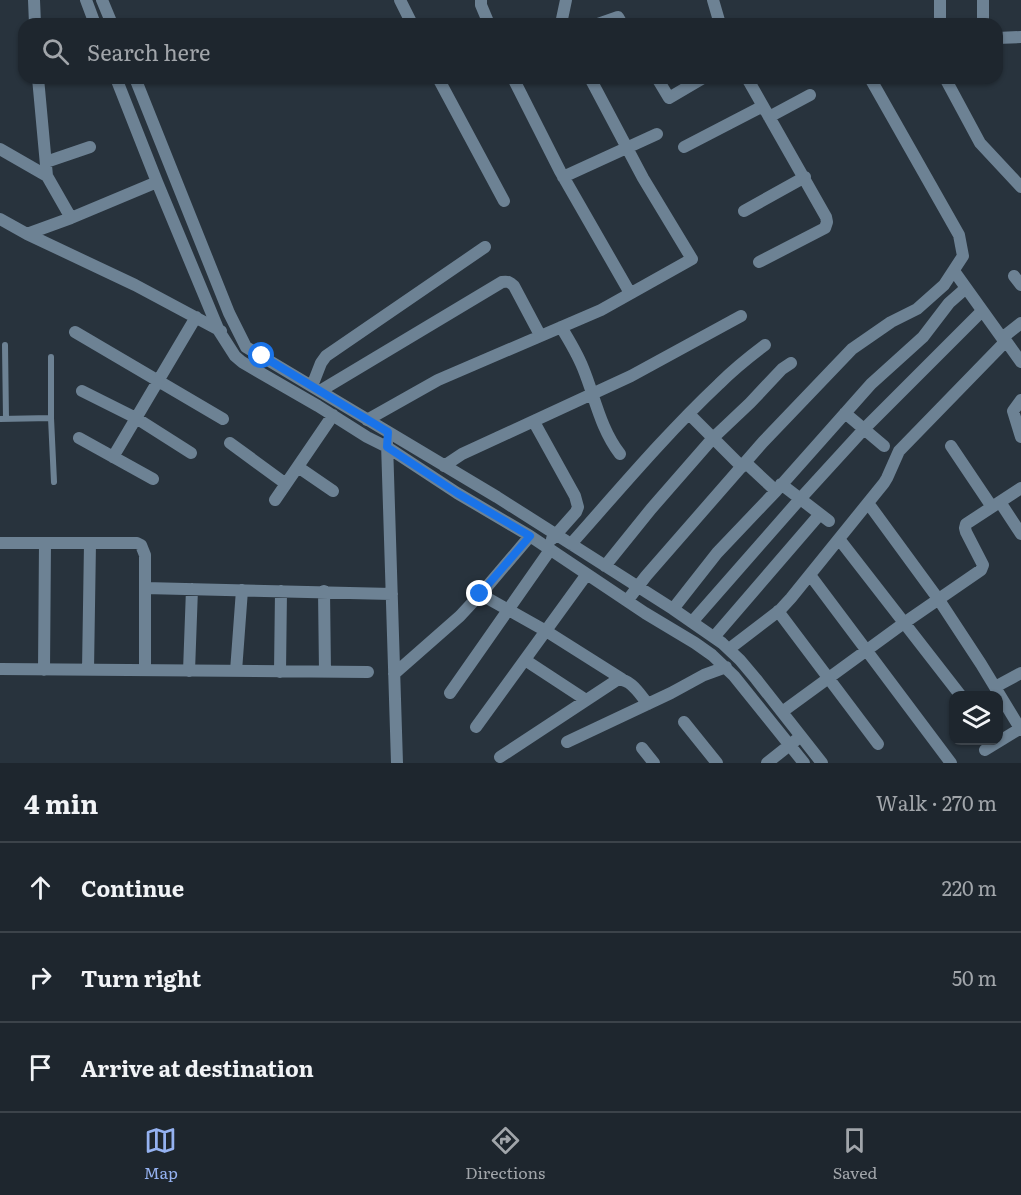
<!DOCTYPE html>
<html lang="en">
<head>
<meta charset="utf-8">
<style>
	:root { --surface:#1e262e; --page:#2b323a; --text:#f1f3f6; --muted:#a1a5aa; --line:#3c434a; --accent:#95b2f1 }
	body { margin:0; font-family:Literata,serif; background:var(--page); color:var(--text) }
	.controls { position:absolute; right:18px; bottom:18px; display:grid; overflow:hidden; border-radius:12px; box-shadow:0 2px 4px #0004 }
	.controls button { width:54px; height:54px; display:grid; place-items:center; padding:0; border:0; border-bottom:2px solid var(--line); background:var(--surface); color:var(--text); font:30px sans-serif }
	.stop { position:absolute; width:18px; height:18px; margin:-14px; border:4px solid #1a73e8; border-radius:50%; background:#fff }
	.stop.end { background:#1a73e8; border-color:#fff; box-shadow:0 2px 6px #0008 }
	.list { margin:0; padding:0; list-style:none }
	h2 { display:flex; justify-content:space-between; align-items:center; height:78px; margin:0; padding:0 24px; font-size:26px }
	h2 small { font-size:20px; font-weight:400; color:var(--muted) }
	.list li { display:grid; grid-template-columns:39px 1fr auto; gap:18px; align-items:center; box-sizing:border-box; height:90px; padding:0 24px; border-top:2px solid var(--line) }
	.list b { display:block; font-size:22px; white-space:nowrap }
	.list em { font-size:20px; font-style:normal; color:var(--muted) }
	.icon { flex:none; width:33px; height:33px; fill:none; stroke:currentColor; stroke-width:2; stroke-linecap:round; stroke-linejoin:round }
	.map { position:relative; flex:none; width:1021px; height:763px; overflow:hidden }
	.search { position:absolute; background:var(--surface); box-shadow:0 2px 4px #0004; left:18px; right:18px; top:18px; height:66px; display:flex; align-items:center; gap:15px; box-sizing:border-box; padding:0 21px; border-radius:18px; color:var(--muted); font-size:22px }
	.sheet { height:348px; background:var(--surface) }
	nav { display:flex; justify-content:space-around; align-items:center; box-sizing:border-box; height:84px; border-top:2px solid var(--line); background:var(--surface); font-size:16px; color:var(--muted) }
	nav a { display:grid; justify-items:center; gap:3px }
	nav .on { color:var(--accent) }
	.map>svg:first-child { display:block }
</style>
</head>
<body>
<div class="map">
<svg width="1021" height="763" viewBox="0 0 1021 763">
	<rect width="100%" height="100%" fill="#28333d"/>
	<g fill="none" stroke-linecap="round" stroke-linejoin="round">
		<path stroke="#6d8294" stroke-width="6" d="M5,345l1,74
			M51,357v61l3,64
			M0,419l51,-1"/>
		<path stroke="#6d8294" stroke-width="12" d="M34,0l1,24
			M86,0l9,24
			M102,0l10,24
			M400,0l12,24
			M481,0v5l8,19
			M713,0l7,24
			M940,0v24
			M564,24l-2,-5 4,-19
			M598,24l20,-7 4,7
			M983,24v-24
			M997,38l24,-1
			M38,78l9,98 24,42
			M116,78l41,104 62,149 16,25 7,6 17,10 59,34 49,31 20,10 70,46 73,43 115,77 50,30 17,12 22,21 70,87
			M135,78l94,235 17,34 251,150 176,112 49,34 18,17 16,19 66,84
			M438,78l66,123
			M513,78l47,93 70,122
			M657,78l12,20 34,-20
			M747,78l79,139 1,5 -2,6 -66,34
			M945,78l35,65 41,44
			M769,117l41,-22
			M684,147l79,-41
			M0,149l47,27
			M46,162l44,-15
			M563,177l94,-43
			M744,211l61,-34
			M0,219l27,15 108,51 86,46
			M27,234l44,-16 86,-36
			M954,271l48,67
			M1014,276l7,9
			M1021,323l-19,15 4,3 15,21
			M561,327c8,13 16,26 22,41 12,29 17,60 37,86
			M75,332l148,87
			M312,386l9,-23 5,-7 159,-109
			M82,391l54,27 55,35
			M320,391l182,-109c6,-1 8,0 12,4l26,49
			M1021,400l-8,11 8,26
			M845,413l39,33
			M689,414l53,53
			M367,420l71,-40 163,-70 91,-51 -49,-81 -53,-100
			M534,422l41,74 3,11 -2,5 -24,27
			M79,438l74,41
			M230,443l56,41
			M387,443l10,320
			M951,446l41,61
			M113,457l83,-140
			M746,463l30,28
			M444,466l18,-12 169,-78 110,-60
			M298,467l35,24
			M781,484l48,37
			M275,500l58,-85
			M1000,502l21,32
			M868,503l71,97 42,64 40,66
			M839,539l122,157
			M0,543h137l4,2 4,10v115
			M571,544c48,-54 95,-110 148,-160 14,-14 30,-27 46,-39
			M605,566l46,-57 62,-71 37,-35 32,-34 9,-6
			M810,575l141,188
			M145,588l247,6
			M324,591l1,81
			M480,594l66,37 76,48
			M627,601l19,-25 117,-134 89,-93 39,-27 26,-13 27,-24 19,-29 -4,-21 -89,-157
			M673,609l44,-56 59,-62 95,-107 52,-47 26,-34 17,-15
			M778,611l100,133
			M692,622l108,-123 64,-70 118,-118
			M714,637l106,-123
			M729,649l51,-39 11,-12 93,-115 3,-5 12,-27 107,-110
			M525,660l61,40
			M0,669l368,3
			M44,670l1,-127
			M88,670l2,-127
			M189,671l3,-82
			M236,671l6,-81
			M280,672l1,-81
			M394,674l66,-58 25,-27 45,-53
			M995,687l26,-14
			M450,693l100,-143
			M782,712l122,-89 77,-53 2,-5 -17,-33 -1,-4 1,-4 55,-36
			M684,722l33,41
			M476,727l111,-153
			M567,742l104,-49 33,-18 22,-8
			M642,748l12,15
			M985,750l36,-22
			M500,757l117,-77c14,-2 23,15 31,24
			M767,763l29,-23"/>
	</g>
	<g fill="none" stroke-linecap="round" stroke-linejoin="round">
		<path stroke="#1a73e8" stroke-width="8" d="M262,356l126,76 -1,15 70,46 73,43 -50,58"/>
	</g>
</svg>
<div class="controls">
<button><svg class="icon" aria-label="layers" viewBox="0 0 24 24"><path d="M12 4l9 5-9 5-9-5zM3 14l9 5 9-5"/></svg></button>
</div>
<div class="stop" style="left:262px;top:356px"></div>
<div class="stop end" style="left:480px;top:594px"></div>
<div class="search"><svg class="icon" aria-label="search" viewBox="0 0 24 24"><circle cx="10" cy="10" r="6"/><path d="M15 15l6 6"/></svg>Search here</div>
</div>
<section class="sheet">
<h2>4 min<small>Walk · 270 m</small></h2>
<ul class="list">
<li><svg class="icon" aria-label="ahead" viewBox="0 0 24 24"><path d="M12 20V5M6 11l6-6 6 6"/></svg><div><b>Continue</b></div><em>220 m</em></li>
<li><svg class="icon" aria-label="right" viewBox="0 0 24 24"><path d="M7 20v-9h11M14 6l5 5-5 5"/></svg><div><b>Turn right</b></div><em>50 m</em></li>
<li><svg class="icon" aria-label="arrive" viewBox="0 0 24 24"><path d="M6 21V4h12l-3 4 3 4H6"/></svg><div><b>Arrive at destination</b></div></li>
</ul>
</section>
<nav>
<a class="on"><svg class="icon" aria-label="map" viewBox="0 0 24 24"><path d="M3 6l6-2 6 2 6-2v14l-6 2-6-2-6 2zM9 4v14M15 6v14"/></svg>Map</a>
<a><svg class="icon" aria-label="directions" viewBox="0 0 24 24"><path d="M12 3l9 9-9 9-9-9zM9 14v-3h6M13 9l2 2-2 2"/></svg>Directions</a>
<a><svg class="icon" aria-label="saved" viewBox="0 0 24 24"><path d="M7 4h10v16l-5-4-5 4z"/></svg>Saved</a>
</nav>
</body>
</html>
